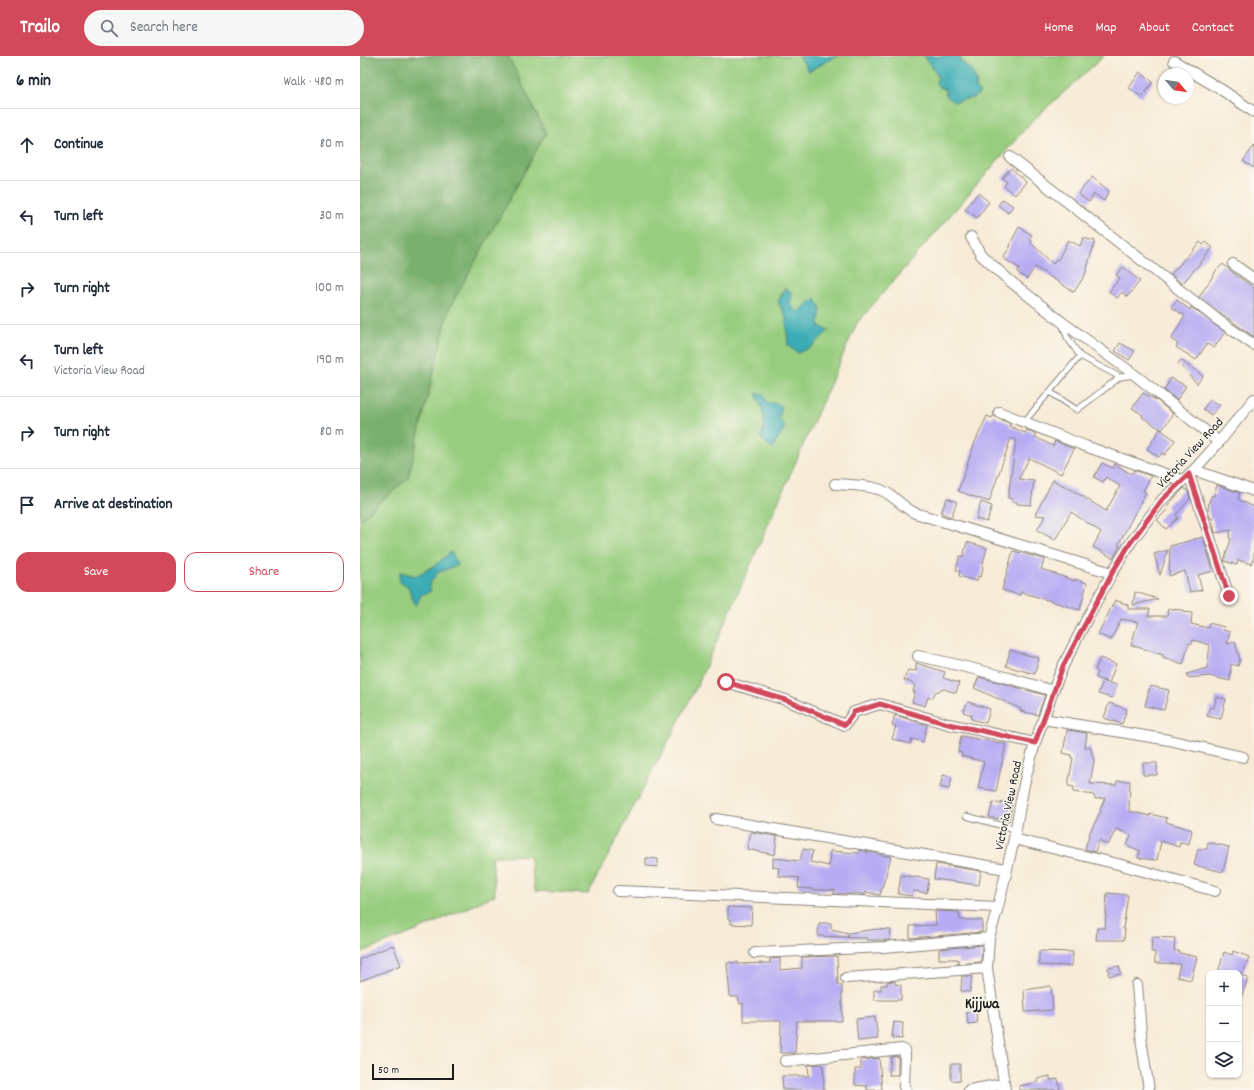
<!DOCTYPE html>
<html lang="en">
<head>
<meta charset="utf-8">
<style>
	:root { --surface:#fff; --page:#f6f6f7; --text:#1f2937; --muted:#747a83; --line:#e0e1e3; --accent:#d1495b }
	body { margin:0; font-family:Dekko,sans-serif; background:var(--page); color:var(--text) }
	.controls { position:absolute; right:12px; bottom:12px; display:grid; overflow:hidden; border-radius:8px; box-shadow:0 1px 3px #0004 }
	.controls button { width:36px; height:36px; display:grid; place-items:center; padding:0; border:0; border-bottom:1px solid var(--line); background:var(--surface); color:var(--text); font:20px sans-serif }
	.compass { position:absolute; left:798px; top:12px; width:36px; height:36px; border-radius:50%; background:var(--surface); box-shadow:0 1px 3px #0004; rotate:119deg }
	.scale { position:absolute; left:12px; bottom:10px; width:82px; box-sizing:border-box; padding-left:4px; border:2px solid #1c1c1c; border-top:0; font-size:11px; line-height:14px; white-space:nowrap; color:#1c1c1c; -webkit-text-stroke:3px #fbf7ec; paint-order:stroke }
	.stop { position:absolute; width:12px; height:12px; margin:-9px; border:3px solid #d1495b; border-radius:50%; background:#fff }
	.stop.end { background:#d1495b; border-color:#fff; box-shadow:0 1px 4px #0008 }
	.list { margin:0; padding:0; list-style:none }
	h2 { display:flex; justify-content:space-between; align-items:center; height:52px; margin:0; padding:0 16px; font-size:17px }
	h2 small { font-size:13px; font-weight:400; color:var(--muted) }
	.list li { display:grid; grid-template-columns:26px 1fr auto; gap:12px; align-items:center; box-sizing:border-box; height:72px; padding:0 16px; border-top:1px solid var(--line) }
	.list b { display:block; font-size:15px; white-space:nowrap }
	.list p { margin:0; font-size:13px; white-space:nowrap; color:var(--muted) }
	.list em { font-size:13px; font-style:normal; color:var(--muted) }
	.actions { display:flex; gap:8px; padding:12px 16px }
	.actions a { flex:1; padding:9px 0; border:1px solid var(--accent); border-radius:12px; text-align:center; font-size:14px; color:var(--accent) }
	.actions .main { background:var(--accent); color:#fff }
	.icon { flex:none; width:22px; height:22px; fill:none; stroke:currentColor; stroke-width:2; stroke-linecap:round; stroke-linejoin:round }
	.map { position:relative; flex:none; width:894px; height:1034px; overflow:hidden }
	header { display:flex; align-items:center; gap:24px; box-sizing:border-box; height:56px; padding:0 20px; background:var(--accent); color:#fff }
	header strong { font-size:19px }
	nav { display:flex; gap:22px; margin-inline-start:auto; font-size:14px }
	.search { width:280px; height:36px; background:var(--page); display:flex; align-items:center; gap:10px; box-sizing:border-box; padding:0 14px; border-radius:22px; color:var(--muted); font-size:15px }
	main { display:flex }
	aside { flex:1; background:var(--surface) }
	.map>svg:first-child { display:block }
</style>
</head>
<body>
<header>
<strong>Trailo</strong>
<div class="search"><svg class="icon" aria-label="search" viewBox="0 0 24 24"><circle cx="10" cy="10" r="6"/><path d="M15 15l6 6"/></svg>Search here</div>
<nav><a>Home</a><a>Map</a><a>About</a><a>Contact</a></nav>
</header>
<main>
<aside>
<h2>6 min<small>Walk · 480 m</small></h2>
<ul class="list">
<li><svg class="icon" aria-label="ahead" viewBox="0 0 24 24"><path d="M12 20V5M6 11l6-6 6 6"/></svg><div><b>Continue</b></div><em>80 m</em></li>
<li><svg class="icon" aria-label="left" viewBox="0 0 24 24"><path d="M17 20v-9H6M10 6l-5 5 5 5"/></svg><div><b>Turn left</b></div><em>30 m</em></li>
<li><svg class="icon" aria-label="right" viewBox="0 0 24 24"><path d="M7 20v-9h11M14 6l5 5-5 5"/></svg><div><b>Turn right</b></div><em>100 m</em></li>
<li><svg class="icon" aria-label="left" viewBox="0 0 24 24"><path d="M17 20v-9H6M10 6l-5 5 5 5"/></svg><div><b>Turn left</b><p>Victoria View Road</p></div><em>190 m</em></li>
<li><svg class="icon" aria-label="right" viewBox="0 0 24 24"><path d="M7 20v-9h11M14 6l5 5-5 5"/></svg><div><b>Turn right</b></div><em>80 m</em></li>
<li><svg class="icon" aria-label="arrive" viewBox="0 0 24 24"><path d="M6 21V4h12l-3 4 3 4H6"/></svg><div><b>Arrive at destination</b></div></li>
</ul>
<div class="actions"><a class="main">Save</a><a>Share</a></div>
</aside>
<div class="map">
<svg width="894" height="1034" viewBox="0 0 894 1034">
	<rect width="100%" height="100%" fill="#fbf7ec"/>
	<filter id="ink" filterUnits="userSpaceOnUse"><feTurbulence type="fractalNoise" baseFrequency=".025" numOctaves="2"/><feDisplacementMap in="SourceGraphic" scale="8" xChannelSelector="R" yChannelSelector="G"/><feConvolveMatrix kernelMatrix="1 2 1 2 8 2 1 2 1" color-interpolation-filters="sRGB"/></filter>
	<filter id="wash" filterUnits="userSpaceOnUse"><feTurbulence type="fractalNoise" baseFrequency=".012" numOctaves="4" result="noise"/><feDisplacementMap in="SourceGraphic" scale="16" xChannelSelector="R" yChannelSelector="G"/><feGaussianBlur stdDeviation="0.9" result="paint"/><feColorMatrix in="noise" values="0 0 0 0 0 0 0 0 0 0 0 0 0 0 0 0 0 1.4 0 .05"/><feComposite in="paint" operator="in"/></filter>
	<g filter="url(#wash)">
		<rect width="100%" height="100%" fill="#f7ebd7"/>
		<path fill="#98cd7f" stroke="#5a744e" fill-rule="evenodd" d="M0,0h439l10,15 28,-15h87l14,21 1,10 6,2h31v-8l-16,-20 1,-5h143l-73,66 -174,201 -160,363 -109,208 -53,-3 -6,-36 -37,1 3,39 -79,36 -56,22zM91,496l7,13 -21,8 -16,22 -8,5 -5,-14 7,-10 19,-10z"/>
		<path fill="#7ab06e" stroke="#4b6645" d="M0,0h148l38,77 -97,176 -41,169 -48,42z"/>
		<path fill="#3aacb4" stroke="#2b6468" d="M439,0h38l-28,15z
			M564,0h37l-1,5c11,7 17,14 16,28l4,4 -7,5 -19,4 -8,-6 -1,-7 -6,-2 -3,-4 2,-7z
			M425,232l7,5 -2,12 8,7 17,-14 6,10 -2,18 10,4 -16,16 -15,7 -10,-7 -2,-29 -8,-15z
			M403,337l4,10h8l7,3 -3,13 6,8 -13,22 -12,-12c8,-13 2,-30 -4,-43z
			M91,496l7,13 -21,8 -8,12 2,6 -10,4 -5,11 -3,-6 -5,-14 -9,-4 1,-10 16,4 18,-10z"/>
		<g id="blocks">
			<path fill="#b7acf3" d="M780,16l13,10 -11,15 -13,-9z
				M894,90v22l-11,-7z
				M651,112l15,14 -11,13 -11,-9 3,-4 -5,-4z
				M732,121l17,14 -5,10 -10,-7 -5,8 -11,-8z
				M618,137l11,9 -12,16 -12,-9z
				M643,143l10,7 -5,7 -10,-8z
				M659,171l13,8 -3,4 3,2 -1,2 22,21 3,-5 2,1 10,-20 12,6 3,-8 12,3 -10,34 -11,17 -39,-25 -8,12 -10,-7 2,-4 -16,-10 8,-13 -1,-1z
				M840,186l3,3 3,-3 7,6 -31,36 -11,-10z
				M863,208l10,9 21,15v49l-55,-40 16,-24h-1z
				M763,211l17,14 -13,16 -5,-5 -5,6 -8,-6 11,-14 -4,-3z
				M817,244l13,10 1,-3 34,25 -11,16 -7,-4 -11,16 -20,-13 2,-3 -7,-5 14,-23 -14,-9z
				M760,287l15,8 -6,9 -14,-9z
				M821,304l22,16 -6,8 -19,-21z
				M811,322l15,8 -9,14 -13,-10z
				M783,337l15,8 15,13 -11,16 -20,-13 1,-2 -11,-7z
				M850,344l10,5 -9,10 -8,-6z
				M634,359l3,3 14,6 -2,2 16,7 2,-3 9,4 -1,3 18,9 2,-5 19,8 -13,25 -32,-16 -10,21 15,2 -3,24 -14,-1v-2h-5l1,-3 -5,-1 8,-58 -5,-2 -22,64 -31,-11 17,-49 12,-26 5,2z
				M800,373l15,11 -10,15 -3,-2 -3,4 -12,-8z
				M742,407l11,5 2,-4 16,10 3,-4 17,6 -8,15 3,1 -28,53 2,1 -7,12 -20,-11 8,-15 -30,-20 -16,28 -18,-10 8,-14 -10,-1 18,-35 21,11 32,20 14,-25 -14,-9 -3,5 -9,-5z
				M857,429l23,8 -2,6 16,8v50l-3,7 -13,-4 -1,5 -13,-4 7,-22 -2,-1 2,-8 -16,3 -3,-15h-2l-2,-8 1,-8 3,-7 2,1z
				M824,432l4,3 2,8 -14,16 2,3 -12,11 -9,-9 12,-12 -2,-2z
				M587,442l10,4 -6,15 -10,-4z
				M621,446l11,4 -5,16 -11,-3z
				M843,481l10,34 -15,4 4,15 -12,2 -5,-21 -16,5 1,-30z
				M607,486l20,6 -5,19h1l-2,10 -3,-1 -1,5 -18,-5 1,-5 -4,-1 4,-14 3,1z
				M808,494l-8,25 -6,-21z
				M653,495l32,8 -4,10 34,12v-2l12,4 -7,27 -59,-18 -1,3 -18,-5z
				M775,536l23,7 -25,6z
				M755,544l13,5v4h22l-2,7h19l1,-7 16,1v2l8,1 -1,11 17,4 1,-5 15,4 -1,3 7,2 -3,12 8,-2 5,18 -2,6 -7,-2 -1,17 -21,-5 -21,2 -1,-4 20,-6 3,-23 -17,-5 -1,4 -3,-1 -6,21 -20,-7v-2l-32,-10 7,-23 -17,-3 -10,21 -13,-6z
				M650,594l29,8 -4,16 -29,-8z
				M740,602l16,6 -7,19 -13,-5 2,-6 -3,-2z
				M556,607l29,9 -2,6 16,5 -3,10 -12,-4 -9,3 -2,6 -5,-1 -3,9 -13,-4 3,-10h-2l2,-8 -11,-4 4,-10 8,1z
				M619,621l66,18 -7,20 -18,-4 1,-2 -47,-21z
				M743,625l14,4 -5,13 -14,-4z
				M790,630l19,4 -5,20 -19,-4z
				M856,641l10,2 -5,20 -14,-3 3,-9 4,1z
				M608,646l22,7 -4,14 -15,-4 1,-4 -9,-3z
				M749,647l18,6 -5,15 -18,-6z
				M535,659l32,10 -4,17 -11,-3 -2,5 -18,-5 4,-13 -4,-1z
				M707,674l20,3 -2,15 5,-2 4,15 -4,23 26,1 1,-4h13l-1,30 21,5v-2l17,4 -1,4 26,8 -3,14 -9,-2 -1,5 -18,-6 -4,19 -19,-2 2,-7 -13,-6 4,-10 -15,-6 -8,16 -9,-5 -4,12 -10,-3 5,-17 11,-21 -1,-1 5,-12 -10,1 -1,-4 -21,-3 1,-5 -6,-1 5,-28h-2v-3l-8,-2z
				M601,680l45,8 -10,47 -18,-3 6,-26 -23,-6 1,-3 -4,-1z
				M783,707h14v12h-14z
				M583,719l9,2 -3,12 -9,-2z
				M642,745l10,3 -3,17 -20,-4 4,-15 8,2z
				M391,776l26,4 -2,19 -28,-6z
				M848,786l21,5 -6,25 -29,-7 4,-16h9z
				M443,793l10,2 -3,11 19,4 1,-15 29,2v-3l32,7 -11,38 -14,-3 -1,3 -10,-2 -1,1h-20l1,-4h-23v-1l-14,-1 1,-10 -21,-2 1,-8 -6,-1v-9l27,3z
				M286,802l12,1v8l-12,-1z
				M576,808l45,7 -2,14 -45,-6z
				M541,819l28,4 -2,14 -14,-2 -1,5 -14,-2z
				M747,837l21,2 -5,34h2l-1,11h-28l1,-12h8z
				M368,851l24,1 -1,17 -20,-1v-5h-3z
				M575,855l24,1 1,8h22v12l-72,6v-12l26,-1z
				M459,867h12v6l17,4 29,-4 14,1 -1,10h-23v-2h-19v-4v3l-30,-1z
				M792,881l23,1 -1,13h5v2l18,4 -6,23 -14,-3 3,-13 -25,-1v-11h-4z
				M33,889l8,20 -41,16v-22z
				M622,889l-1,17 -23,2v-5h-19v-10z
				M679,895l34,1 -1,14 -33,-1z
				M873,895l16,6 -6,16h-25l6,-21 8,3z
				M477,900l1,29h4v36h-45l-2,32h-15l1,-32h-38v-18l-3,1 -2,-7h-8l-3,-34 11,-1v2l32,-1v-4l10,-1v12l22,-2v-11z
				M759,910l2,8 -12,2 -1,-8z
				M879,918l9,4 -8,23 -1,-1z
				M602,920h10l-2,16 -9,-1z
				M535,925v3l6,1v15h-27v-10h7v-5h6v-3z
				M691,930l2,24 -28,2 -1,-22z
				M616,955l1,12 -9,1 -1,-12z
				M515,961l3,22 -20,2 -2,-22z
				M534,966l9,1 -1,16 -10,-1z
				M538,1000v19h-9l2,-18z
				M519,1002l3,32h-15v-4l-12,-1v-16h6v-9z
				M463,1008l1,26h-41l-1,-14h27l-1,-11z
				M591,1008h9v17l-9,-1z
				M690,1020v4l8,-1 2,11h-41v-4l19,-4 -1,-3z"/>
		</g>
	</g>
	<g filter="url(#ink)">
		<use href="#blocks" fill-opacity="0" stroke="#8a847a" stroke-width="1"/>
		<g fill="none" stroke-linecap="round" stroke-linejoin="round">
			<g stroke="#8a847a" stroke-width="7">
				<path id="service" d="M702,267l5,14 13,19
					M690,336l27,18 43,-33
					M664,366l56,-66 40,21 15,-2
					M606,760l49,13"/>
			</g>
			<g stroke="#8a847a" stroke-width="12">
				<path id="minor" d="M814,5l51,31 29,20
					M650,101l208,163 36,25
					M611,181l10,18 29,26 52,41 73,53 84,67
					M873,208l21,15
					M639,356l86,34 97,34
					M834,414l60,21
					M829,418l40,122
					M475,428c14,1 34,1 46,6 13,5 21,17 34,23l197,60
					M558,600c46,10 91,21 135,35
					M366,626l60,18 59,25 9,-13 26,-8 68,20 30,6 57,13
					M683,663l126,21 74,17
					M356,763l290,50
					M654,783l104,25 97,27
					M258,835l380,16
					M395,897l129,-6 105,-9
					M486,922l141,-10
					M777,929l5,60 7,45
					M425,1005l117,-12 2,1 1,4 -1,33 2,3
					M609,1034l34,-6
					M645,1034l-18,-122 2,-30 9,-31 16,-68 10,-55 11,-41 18,-52 10,-25 25,-49 24,-44 19,-31 31,-42 32,-30 25,-28 35,-43"/>
			</g>
			<use href="#service" stroke="#fff" stroke-width="5"/>
			<use href="#minor" stroke="#fff" stroke-width="10"/>
		</g>
	</g>
	<g fill="none" stroke-linecap="round" stroke-linejoin="round" filter="url(#ink)">
		<path stroke="#d1495b" stroke-width="5" d="M366,626l60,18 59,25 9,-13 26,-8 68,20 30,6 57,13 28,-77 49,-93 19,-31 31,-42 27,-26 40,122"/>
	</g>
	<g text-anchor="middle" stroke-width="3" stroke-linejoin="round" paint-order="stroke">
		<g font-size="13" fill="#1c1c1c" stroke="#fbf7ec">
			<text transform="translate(829 396) rotate(-47)" y="5">Victoria View Road</text>
			<text transform="translate(647 749) rotate(-78)" y="5">Victoria View Road</text>
		</g>
		<g font-size="15" font-weight="bold" fill="#1c1c1c" stroke="#fbf7ec">
			<text x="622" y="952">Kijjwa</text>
		</g>
	</g>
</svg>
<div class="controls">
<button>+</button>
<button>−</button>
<button><svg class="icon" aria-label="layers" viewBox="0 0 24 24"><path d="M12 4l9 5-9 5-9-5zM3 14l9 5 9-5"/></svg></button>
</div>
<svg class="compass" viewBox="-18 -18 36 36"><path d="M0-13l5 13h-10z" fill="#e53935"/><path d="M0 13l5-13h-10z" fill="#747a83"/></svg>
<div class="scale">50 m</div>
<div class="stop" style="left:366px;top:626px"></div>
<div class="stop end" style="left:869px;top:540px"></div>
</div>
</main>
</body>
</html>
